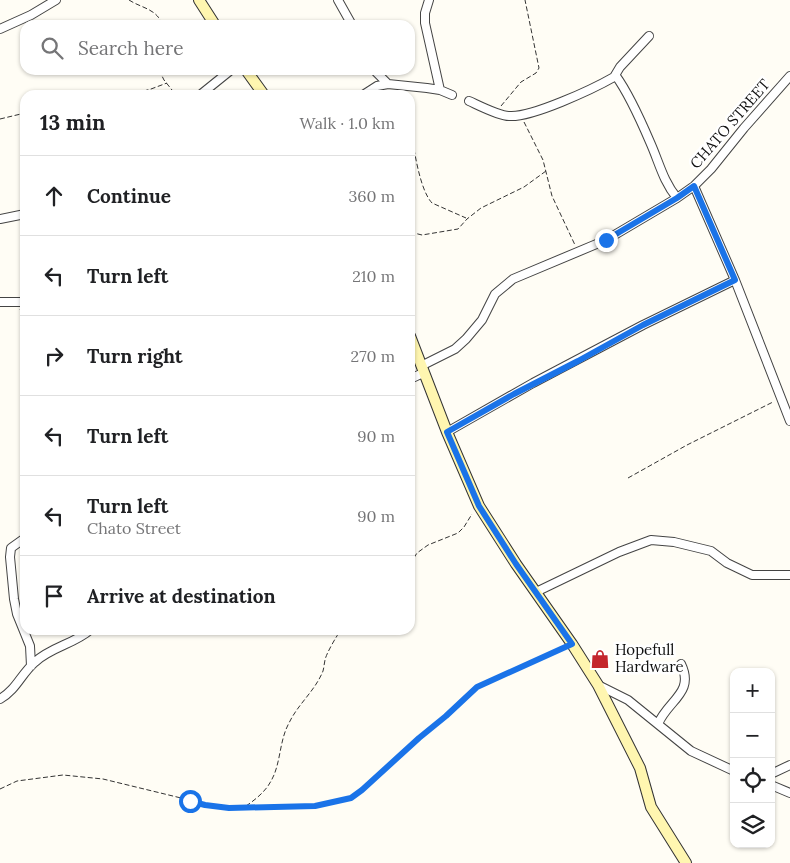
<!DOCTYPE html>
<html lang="en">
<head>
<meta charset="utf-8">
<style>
	:root { --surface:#fff; --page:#f2f2f2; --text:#202124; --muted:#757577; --line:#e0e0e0 }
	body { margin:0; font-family:Lora,serif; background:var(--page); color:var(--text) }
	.controls { position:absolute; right:15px; bottom:15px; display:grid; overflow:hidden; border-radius:10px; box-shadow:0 1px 4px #0004 }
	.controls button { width:45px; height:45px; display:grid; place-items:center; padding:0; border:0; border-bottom:1px solid var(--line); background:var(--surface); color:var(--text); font:25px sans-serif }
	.stop { position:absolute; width:15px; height:15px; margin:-11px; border:4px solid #1a73e8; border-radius:50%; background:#fff }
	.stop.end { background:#1a73e8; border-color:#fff; box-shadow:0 1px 5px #0008 }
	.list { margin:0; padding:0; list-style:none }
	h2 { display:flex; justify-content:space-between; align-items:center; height:65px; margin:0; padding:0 20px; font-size:21px }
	h2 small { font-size:16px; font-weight:400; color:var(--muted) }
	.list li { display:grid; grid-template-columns:32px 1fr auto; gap:15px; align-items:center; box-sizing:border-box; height:80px; padding:0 20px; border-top:1px solid var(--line) }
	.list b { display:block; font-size:19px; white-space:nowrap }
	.list p { margin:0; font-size:16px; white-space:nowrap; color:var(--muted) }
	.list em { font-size:16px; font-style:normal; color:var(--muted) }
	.icon { flex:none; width:28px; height:28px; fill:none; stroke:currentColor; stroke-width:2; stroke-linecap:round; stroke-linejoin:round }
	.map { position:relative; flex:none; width:790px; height:863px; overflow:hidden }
	.search { position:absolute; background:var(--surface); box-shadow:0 1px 4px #0004; left:20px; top:20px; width:395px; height:55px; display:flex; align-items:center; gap:12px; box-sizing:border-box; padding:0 18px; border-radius:15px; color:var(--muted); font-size:19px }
	.panel { position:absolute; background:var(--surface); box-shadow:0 1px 4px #0004; left:20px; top:90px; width:395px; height:545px; border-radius:15px }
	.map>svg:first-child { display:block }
</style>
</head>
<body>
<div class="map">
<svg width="790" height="863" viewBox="0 0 790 863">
	<rect width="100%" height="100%" fill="#fffdf5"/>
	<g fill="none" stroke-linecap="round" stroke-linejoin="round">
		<g stroke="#444" stroke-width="10">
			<path id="street" d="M338,0l14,25
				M429,0l-4,13v10l15,67
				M0,29l31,-14 25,-15
				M374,70l14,14
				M616,76c13,18 25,45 34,66 9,20 13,39 27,56
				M200,95l31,-25
				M363,95l14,-9 11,-2 39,4 13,2 12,5
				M469,101c9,4 30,15 40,15 22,2 84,-27 105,-39l6,-10 29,-31
				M694,186l41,94 55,141
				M0,219l25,-5
				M0,302h25
				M421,366l34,-17 11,-10 16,-19 13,-26 18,-15 93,-39 71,-42 17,-12 17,-17 33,-41 46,-52
				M410,379l13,-6
				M447,432l86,-49 110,-58 92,-45
				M25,538l-14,10 -1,9 4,42 3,15 13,32 1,20
				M536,592l83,-40 32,-12 23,2 37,9 16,12 25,12h38
				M598,685l30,15 63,51 43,20
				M0,699c17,-10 21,-25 35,-37 16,-15 39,-18 55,-32
				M658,724c10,-24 37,-31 23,-60
				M771,774l19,-9
				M771,785l19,8"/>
		</g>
		<g stroke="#333" stroke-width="12">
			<path id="secondary" d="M199,0l16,25
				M246,70l18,25
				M410,336l37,96 32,74 37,58 56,80 26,41 42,83 11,39 35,56"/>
		</g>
		<path stroke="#333" stroke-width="1" stroke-dasharray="5 2.5" stroke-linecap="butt" d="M129,0c12,8 29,9 33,25
			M159,70l5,10 12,15
			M388,92l4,3
			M129,95l22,-6 16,-6
			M501,106l20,-24 15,-9 3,-5 -14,-68
			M0,119l25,-6
			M524,122l19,38 9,36 23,49
			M410,127c4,20 9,62 22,76l34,15
			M410,232l12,3 36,-6 9,-10 14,-11 43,-21 22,-16
			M20,309l5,10
			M628,478l59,-33 86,-43
			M410,564l7,-11 11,-8 30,-12 6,-6 8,-13
			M0,789l17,-8 46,-6 40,4 115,28 97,-1 29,-5 18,-11 57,-52 28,-22 30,-29 87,-39
			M246,806c9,-6 20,-15 25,-25 10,-17 8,-40 18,-58 9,-19 26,-32 34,-52 1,-3 1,-7 2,-11 1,-6 12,-25 16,-30"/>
		<use href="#street" stroke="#fff" stroke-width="8"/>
		<use href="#secondary" stroke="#fff6b0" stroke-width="10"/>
	</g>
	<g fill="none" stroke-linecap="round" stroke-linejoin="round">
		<path stroke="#1a73e8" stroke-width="6" d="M190,801l15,4 24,3 86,-2 36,-8 11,-8 57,-52 27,-22 31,-29 95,-43 -56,-80 -37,-58 -32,-74 67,-38 64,-33 65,-36 92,-45 -41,-94 -17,12 -71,42"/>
	</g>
	<defs>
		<g id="shop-bare" transform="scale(1.5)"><path d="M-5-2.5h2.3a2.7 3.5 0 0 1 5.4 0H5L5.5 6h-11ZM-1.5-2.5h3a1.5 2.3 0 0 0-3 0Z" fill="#c4262e" stroke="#fff" stroke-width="2.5" paint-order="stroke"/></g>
	</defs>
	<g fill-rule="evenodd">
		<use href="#shop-bare" x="600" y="659"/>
	</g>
	<g text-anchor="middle" stroke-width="5" stroke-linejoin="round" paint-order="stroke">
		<g font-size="15" fill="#111" stroke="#fff">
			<text transform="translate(730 124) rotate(-49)" y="5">CHATO STREET</text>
		</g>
		<g font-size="15" fill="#111" stroke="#fff" text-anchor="start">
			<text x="615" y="655">Hopefull<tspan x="615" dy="17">Hardware</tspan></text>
		</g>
	</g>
</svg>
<div class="controls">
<button>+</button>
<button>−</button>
<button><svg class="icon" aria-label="locate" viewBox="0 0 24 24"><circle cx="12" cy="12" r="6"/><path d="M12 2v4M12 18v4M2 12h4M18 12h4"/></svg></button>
<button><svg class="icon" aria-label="layers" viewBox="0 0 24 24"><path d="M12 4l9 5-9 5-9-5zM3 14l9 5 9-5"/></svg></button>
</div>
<div class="stop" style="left:190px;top:801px"></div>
<div class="stop end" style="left:606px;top:240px"></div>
<div class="search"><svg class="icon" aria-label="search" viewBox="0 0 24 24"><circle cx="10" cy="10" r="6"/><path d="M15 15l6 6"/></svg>Search here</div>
<section class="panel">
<h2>13 min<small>Walk · 1.0 km</small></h2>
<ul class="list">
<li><svg class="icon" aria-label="ahead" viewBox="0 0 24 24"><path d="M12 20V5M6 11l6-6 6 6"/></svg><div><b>Continue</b></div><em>360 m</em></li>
<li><svg class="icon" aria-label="left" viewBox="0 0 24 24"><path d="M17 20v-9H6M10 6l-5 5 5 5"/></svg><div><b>Turn left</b></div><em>210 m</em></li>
<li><svg class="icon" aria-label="right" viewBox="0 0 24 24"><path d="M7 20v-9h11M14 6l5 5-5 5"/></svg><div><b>Turn right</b></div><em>270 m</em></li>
<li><svg class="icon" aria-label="left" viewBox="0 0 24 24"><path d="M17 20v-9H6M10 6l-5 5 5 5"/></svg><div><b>Turn left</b></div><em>90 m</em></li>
<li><svg class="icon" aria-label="left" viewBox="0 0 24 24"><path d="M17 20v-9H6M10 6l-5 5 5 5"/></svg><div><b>Turn left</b><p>Chato Street</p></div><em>90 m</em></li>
<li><svg class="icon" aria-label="arrive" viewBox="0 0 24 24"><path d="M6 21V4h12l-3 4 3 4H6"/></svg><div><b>Arrive at destination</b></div></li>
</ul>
</section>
</div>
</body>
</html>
